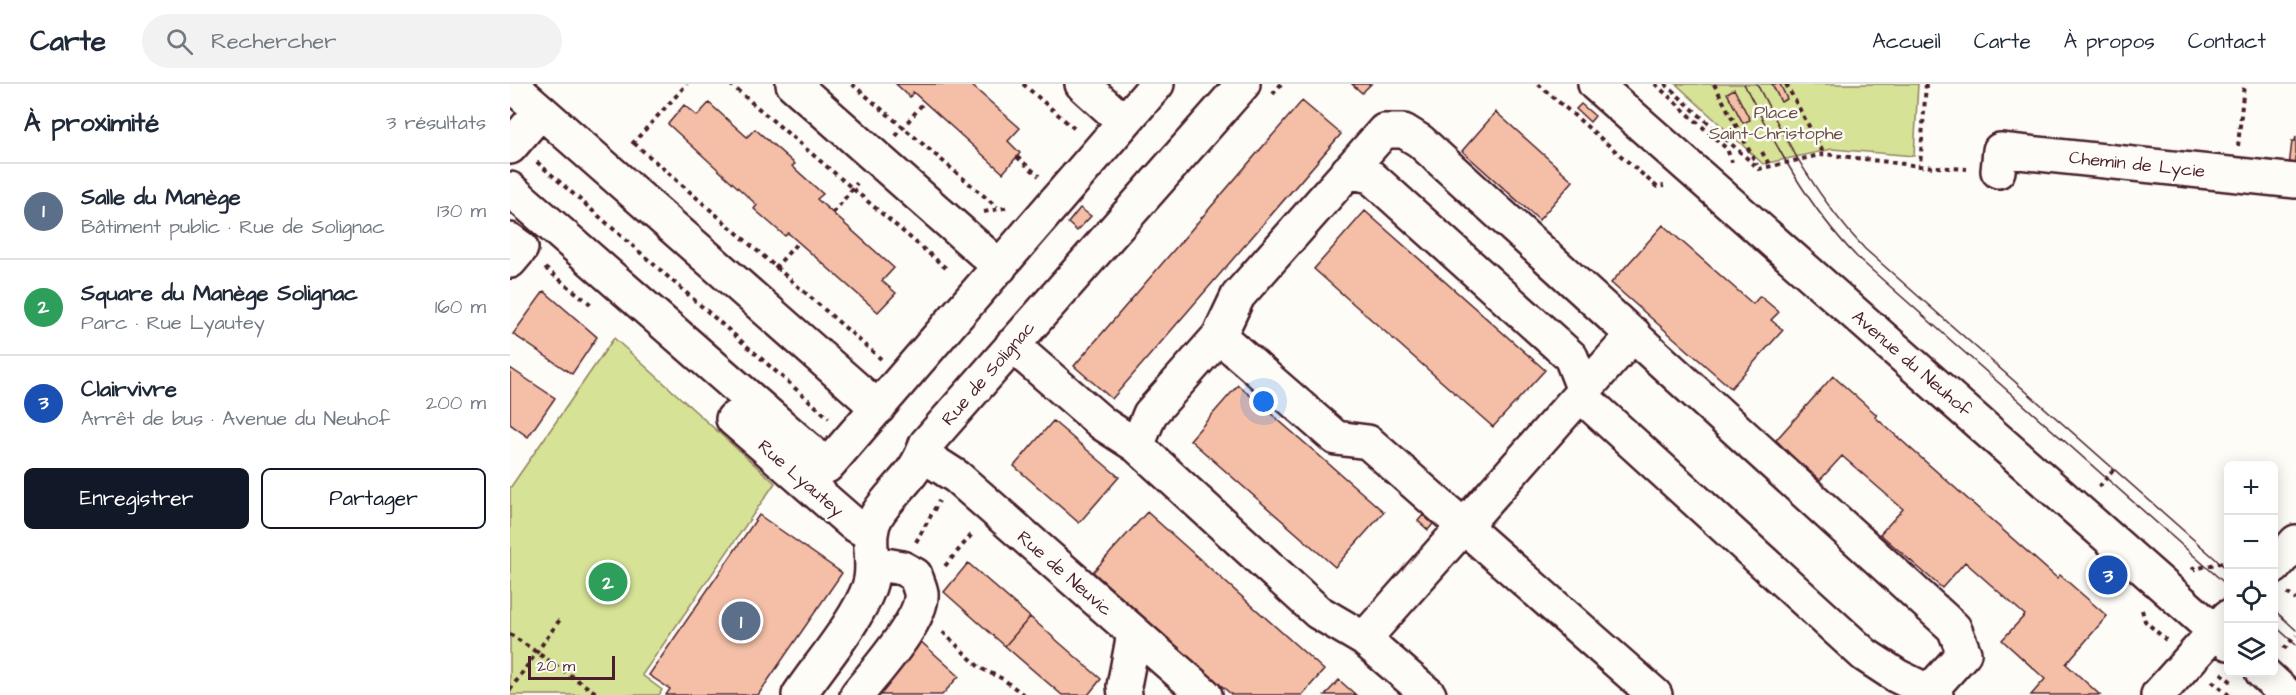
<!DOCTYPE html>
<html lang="fr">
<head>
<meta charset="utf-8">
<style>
	:root { --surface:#fff; --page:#f2f2f3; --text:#1f2937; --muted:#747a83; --line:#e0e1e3; --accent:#111827 }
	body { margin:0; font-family:"Architects Daughter",sans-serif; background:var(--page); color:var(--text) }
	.controls { position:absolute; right:18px; bottom:18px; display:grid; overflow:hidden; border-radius:9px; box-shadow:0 3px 15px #0003 }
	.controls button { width:54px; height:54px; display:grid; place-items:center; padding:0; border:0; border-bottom:2px solid var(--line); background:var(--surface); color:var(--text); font:30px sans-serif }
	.scale { position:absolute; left:18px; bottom:15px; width:87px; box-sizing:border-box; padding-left:6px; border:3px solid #4a1f2b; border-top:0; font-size:16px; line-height:21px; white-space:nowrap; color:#4a1f2b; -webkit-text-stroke:4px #fdfcf7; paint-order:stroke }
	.you { position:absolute; left:754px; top:318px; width:21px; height:21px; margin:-15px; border:4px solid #fff; border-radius:50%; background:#1a73e8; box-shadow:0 0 0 9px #1a73e833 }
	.badge { display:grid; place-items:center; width:39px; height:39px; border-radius:50%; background:var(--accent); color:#fff; font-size:20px; font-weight:700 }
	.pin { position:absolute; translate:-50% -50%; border:3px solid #fff; box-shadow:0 2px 6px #0006 }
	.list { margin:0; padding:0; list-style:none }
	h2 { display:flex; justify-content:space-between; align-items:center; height:78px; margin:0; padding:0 24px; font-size:26px }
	h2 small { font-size:20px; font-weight:400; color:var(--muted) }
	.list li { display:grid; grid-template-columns:39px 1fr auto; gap:18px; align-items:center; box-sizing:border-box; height:96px; padding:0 24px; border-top:2px solid var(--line) }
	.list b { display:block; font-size:22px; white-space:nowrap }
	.list p { margin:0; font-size:20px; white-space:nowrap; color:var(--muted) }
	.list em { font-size:20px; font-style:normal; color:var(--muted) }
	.actions { display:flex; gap:12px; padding:18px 24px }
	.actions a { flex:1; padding:14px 0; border:2px solid var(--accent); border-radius:9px; text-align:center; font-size:21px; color:var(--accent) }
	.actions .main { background:var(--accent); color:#fff }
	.icon { flex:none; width:33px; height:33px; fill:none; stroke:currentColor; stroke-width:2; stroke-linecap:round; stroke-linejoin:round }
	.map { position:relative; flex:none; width:1786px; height:611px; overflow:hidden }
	header { display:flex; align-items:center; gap:36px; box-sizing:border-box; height:84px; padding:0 30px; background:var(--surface); border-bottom:2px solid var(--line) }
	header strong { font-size:28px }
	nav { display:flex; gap:33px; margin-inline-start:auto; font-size:21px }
	.search { width:420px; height:54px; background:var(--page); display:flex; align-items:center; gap:15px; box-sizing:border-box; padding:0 21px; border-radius:33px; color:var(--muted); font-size:22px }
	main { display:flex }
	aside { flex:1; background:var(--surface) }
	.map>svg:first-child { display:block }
</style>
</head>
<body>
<header>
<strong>Carte</strong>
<div class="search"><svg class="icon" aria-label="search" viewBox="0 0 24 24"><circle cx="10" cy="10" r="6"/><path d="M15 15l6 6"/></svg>Rechercher</div>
<nav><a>Accueil</a><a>Carte</a><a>À propos</a><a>Contact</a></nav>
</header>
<main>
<aside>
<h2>À proximité<small>3 résultats</small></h2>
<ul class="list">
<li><span class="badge" style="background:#5c6f8a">1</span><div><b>Salle du Manège</b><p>Bâtiment public · Rue de Solignac</p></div><em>130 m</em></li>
<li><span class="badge" style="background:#2e9e5b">2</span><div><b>Square du Manège Solignac</b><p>Parc · Rue Lyautey</p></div><em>160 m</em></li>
<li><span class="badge" style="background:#1a4fb4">3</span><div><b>Clairvivre</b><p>Arrêt de bus · Avenue du Neuhof</p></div><em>200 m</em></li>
</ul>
<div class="actions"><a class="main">Enregistrer</a><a>Partager</a></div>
</aside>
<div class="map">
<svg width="1786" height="611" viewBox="0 0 1786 611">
	<rect width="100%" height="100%" fill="#fdfcf7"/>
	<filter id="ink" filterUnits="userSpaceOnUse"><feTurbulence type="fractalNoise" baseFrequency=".0167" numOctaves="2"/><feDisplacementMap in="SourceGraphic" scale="12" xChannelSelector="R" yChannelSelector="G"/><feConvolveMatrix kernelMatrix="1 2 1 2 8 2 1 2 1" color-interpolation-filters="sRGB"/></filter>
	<g filter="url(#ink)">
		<path fill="#d6e295" stroke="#908060" stroke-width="1.5" d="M1166,0h242l-4,72 -82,-7 -69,15z
			M104,254l161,145 -133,192 20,15 -3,5h-149v-207z"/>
		<path fill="#f4bfa6" stroke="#4a1f2b" stroke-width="1.5" d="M460,0l50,44 -12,13 12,12 -17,20 -90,-81 -3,5 -14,-13z
			M842,0h19l-9,9z
			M1262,0h8l7,15 -6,3z
			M1224,5l16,31 -7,3 -16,-30z
			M792,17l39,33 -229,265 -38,-33z
			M199,19l38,34 8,-8 40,35 -3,2 31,28 -6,5 77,69 -12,13 14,12 -18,19 -90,-79 -3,3 -31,-27 3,-4 -89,-81 16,-19 13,11z
			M1071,20l14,12 -5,6 -14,-13z
			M986,28l77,69 -34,39 -77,-69z
			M1786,52v31h-7l3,-26h3z
			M570,124l11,8 -14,15 -9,-8z
			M855,127l180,159 -52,57 -179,-158z
			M1153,141l90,79 7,-8 19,16 -8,8 12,10 -52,58 -120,-105z
			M34,207l53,46 -25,37 -59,-40z
			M0,284l45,30 -27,39 -18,-13z
			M1323,292l44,39 -2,2 182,161 3,-3 47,41 -41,48 34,31h-69l14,-16 -43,-39 23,-25 -60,-53 -23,26 -62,-54 23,-25 -61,-53 -22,24 -15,-13 -6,1 -9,-7 -1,-8 -13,-13z
			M728,301l146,127 -49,55 -145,-127z
			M543,337l66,56 -40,46 -65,-57z
			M637,428l177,158 -22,25h-70l-139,-123z
			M249,431l83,58 -84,122h-92l4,-6 -21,-14z
			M913,431l10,9 -5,6 -10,-9z
			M458,479l62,54 -25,29 -61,-54z
			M520,533l71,62 -13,16h-26l-57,-49z
			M408,555l41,37 -17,19h-74z
			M829,596l17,15h-31z"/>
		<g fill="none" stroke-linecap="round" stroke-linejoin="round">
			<g stroke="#4a1f2b" stroke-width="38">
				<path id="minor" d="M0,0l31,27
					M283,0l207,183
					M572,0l42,38
					M1085,0l633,559
					M0,63l31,-36 337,297
					M838,87l22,5 201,181 18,46 276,252 32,21 39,19
					M1488,87l2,-21 296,31
					M0,105l317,277 330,-382
					M0,156l11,8 -11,13
					M709,252l117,102 32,4 287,253
					M502,261l91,79 34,22 181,166 46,27 65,56
					M223,335l119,104 18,11
					M627,362l13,-32 69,-78 19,-40 146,-165h20l16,10 534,487 10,25 -38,42
					M413,371l34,22 248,218
					M1764,483l22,-25
					M854,555l270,-305
					M1752,588l25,23
					M289,611c21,-31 58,-74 70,-108 9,-25 -6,-48 8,-72 17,-27 39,-38 49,-71l317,-360
					M347,611c17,-22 67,-76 64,-102 -1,-6 -4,-12 -6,-18l-13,-7 -28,-5
					M615,611l-1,-9 10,-52
					M1648,611l70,-78"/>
			</g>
			<path stroke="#4a1f2b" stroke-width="4" stroke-dasharray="4.5 4.5" stroke-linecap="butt" d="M220,0l217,185
				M342,0l145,123
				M513,0l54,47
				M1028,0l119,103 7,-1
				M1145,0l72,65 5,13
				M1155,0l94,85 65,-15 96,12
				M1204,0l43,81
				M1276,0l38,70
				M1416,0l-6,82 47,3
				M763,10l8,-10
				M386,52l28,-34
				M124,59l247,216
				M122,60l55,-60
				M1728,62l6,-62
				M1252,68l8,14
				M507,73l22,19
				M27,78l292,256
				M474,128l25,-5
				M323,129l24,-30
				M35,184l48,38
				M265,184l23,-26
				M1589,403l15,-18
				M406,458l23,-41
				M435,482l28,-33
				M1682,483l3,2 33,-8
				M1777,509l9,7
				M1632,526l3,11 21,19
				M433,548l37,36 23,11 21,16
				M0,550l89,61
				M1774,565l12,-14
				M1711,589l13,11
				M1702,597l17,14
				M0,606l51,-72"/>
			<use href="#minor" stroke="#fdfcf7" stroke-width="33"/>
			<path stroke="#4a1f2b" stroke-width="1.5" d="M1234,0c32,62 64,123 113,173l371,329
				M1247,0c30,59 62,117 108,165l363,321
				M1764,526l22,20
				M1764,541l22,20"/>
		</g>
	</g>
	<g text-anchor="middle" stroke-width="5" stroke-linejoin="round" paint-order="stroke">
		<g font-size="18" fill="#6d5046" stroke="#fdfcf7">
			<text x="1266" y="34">Place<tspan x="1266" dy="21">Saint-Christophe</tspan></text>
		</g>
		<g font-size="18" fill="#4a1f2b" stroke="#fdfcf7">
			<text transform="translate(1627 80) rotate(6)" y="6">Chemin de Lycie</text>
			<text transform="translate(1402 279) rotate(41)" y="6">Avenue du Neuhof</text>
			<text transform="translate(478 289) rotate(-49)" y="6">Rue de Solignac</text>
			<text transform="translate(291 394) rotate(41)" y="6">Rue Lyautey</text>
			<text transform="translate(555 489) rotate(41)" y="6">Rue de Neuvic</text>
		</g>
	</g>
</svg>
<div class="controls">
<button>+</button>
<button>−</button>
<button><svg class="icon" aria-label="locate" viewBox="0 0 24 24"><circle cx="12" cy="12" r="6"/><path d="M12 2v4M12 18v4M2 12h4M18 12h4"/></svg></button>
<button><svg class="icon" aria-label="layers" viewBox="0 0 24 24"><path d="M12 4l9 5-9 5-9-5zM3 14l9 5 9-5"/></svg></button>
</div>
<div class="scale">20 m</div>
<div class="you"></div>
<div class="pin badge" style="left:231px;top:537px;background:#5c6f8a">1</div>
<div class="pin badge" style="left:98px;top:498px;background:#2e9e5b">2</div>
<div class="pin badge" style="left:1598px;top:491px;background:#1a4fb4">3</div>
</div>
</main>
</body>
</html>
